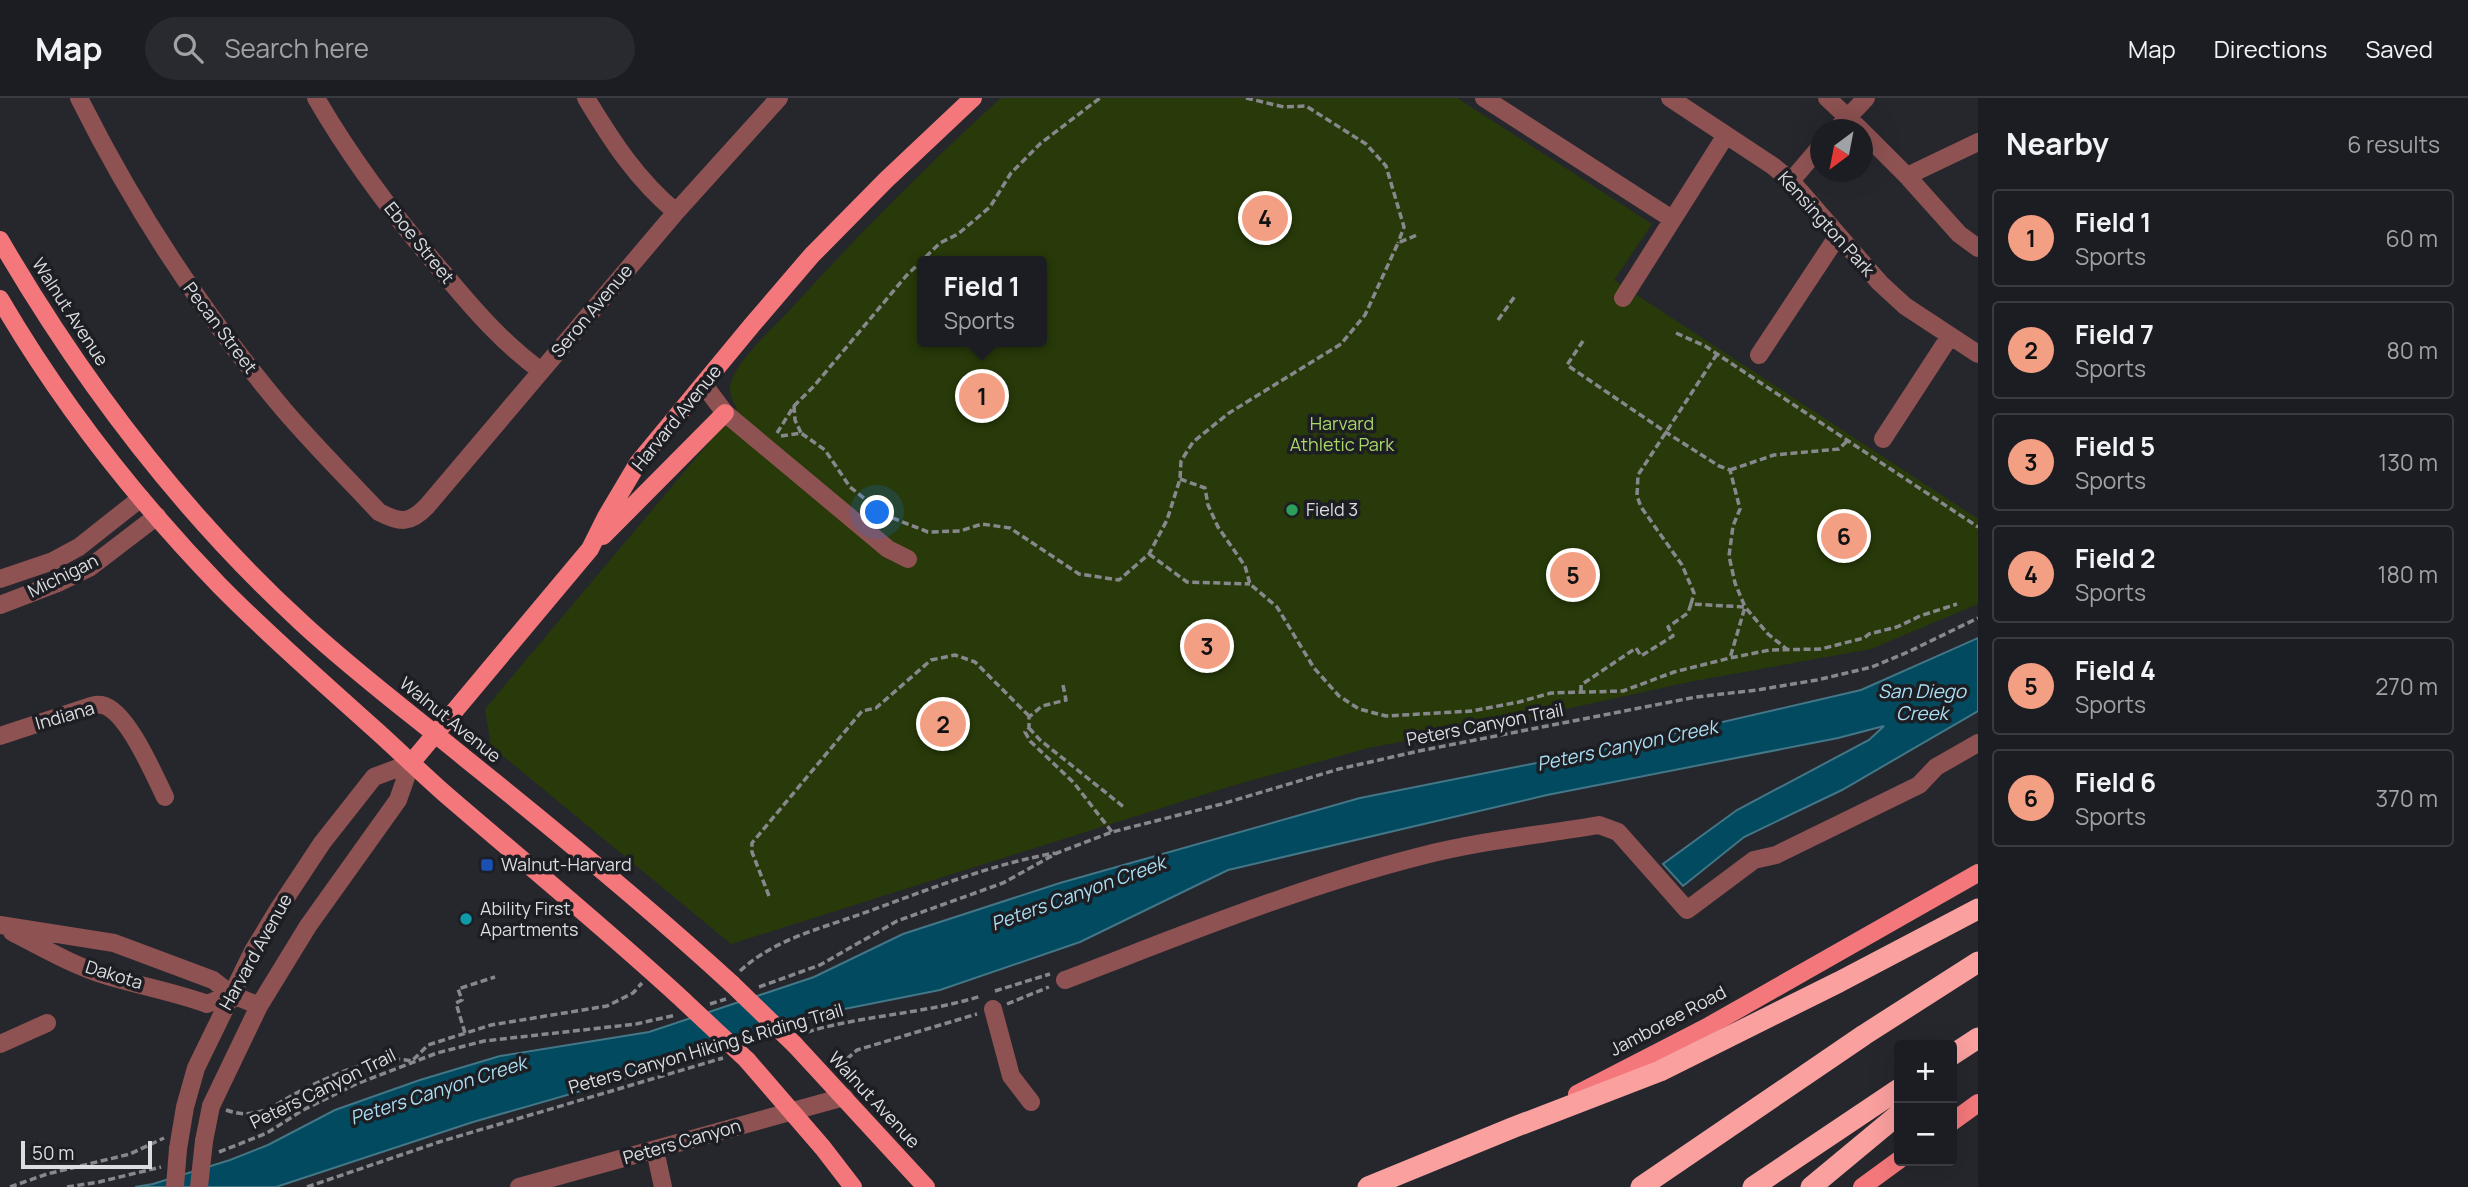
<!DOCTYPE html>
<html lang="en">
<head>
<meta charset="utf-8">
<style>
	:root { --surface:#1c1d22; --page:#292a2f; --text:#f1f3f6; --muted:#a0a2a5; --line:#3a3b40; --accent:#f39f83 }
	body { margin:0; font-family:Manrope,sans-serif; background:var(--page); color:var(--text) }
	.controls { position:absolute; right:21px; bottom:21px; display:grid; overflow:hidden; border-radius:7px; box-shadow:0 7px 28px #0002 }
	.controls button { width:63px; height:63px; display:grid; place-items:center; padding:0; border:0; border-bottom:2px solid var(--line); background:var(--surface); color:var(--text); font:35px sans-serif }
	.compass { position:absolute; left:1810px; top:21px; width:63px; height:63px; border-radius:50%; background:var(--surface); box-shadow:0 7px 28px #0002; rotate:212deg }
	.scale { position:absolute; left:21px; bottom:18px; width:131px; box-sizing:border-box; padding-left:7px; border:4px solid #dcdde0; border-top:0; font-size:19px; line-height:24px; white-space:nowrap; color:#dcdde0; -webkit-text-stroke:5px #1d1e23; paint-order:stroke }
	.you { position:absolute; left:878px; top:415px; width:24px; height:24px; margin:-18px; border:5px solid #fff; border-radius:50%; background:#1a73e8; box-shadow:0 0 0 10px #1a73e833 }
	.badge { display:grid; place-items:center; width:46px; height:46px; border-radius:50%; background:var(--accent); color:#111; font-size:23px; font-weight:700 }
	.pin { position:absolute; translate:-50% -50%; border:4px solid #fff; box-shadow:0 2px 7px #0006 }
	.popup { position:absolute; left:917px; top:158px; width:130px; height:91px; box-sizing:border-box; display:grid; place-content:center; border-radius:7px; background:var(--surface); filter:drop-shadow(0 2px 5px #0005); font-size:23px; white-space:nowrap; color:var(--muted) }
	.popup b { font-size:26px; color:var(--text) }
	.popup::after { content:''; position:absolute; left:50%; top:100%; margin-left:-14px; border:14px solid transparent; border-top-color:var(--surface) }
	.list { margin:0; padding:0; list-style:none }
	h2 { display:flex; justify-content:space-between; align-items:center; height:91px; margin:0; padding:0 28px; font-size:30px }
	h2 small { font-size:23px; font-weight:400; color:var(--muted) }
	.list li { display:grid; grid-template-columns:46px 1fr auto; gap:21px; align-items:center; box-sizing:border-box; height:98px; margin:0 14px 14px; padding:0 14px; border:2px solid var(--line); border-radius:7px }
	.list b { display:block; font-size:26px; white-space:nowrap }
	.list p { margin:0; font-size:23px; white-space:nowrap; color:var(--muted) }
	.list em { font-size:23px; font-style:normal; color:var(--muted) }
	.icon { flex:none; width:38px; height:38px; fill:none; stroke:currentColor; stroke-width:2; stroke-linecap:round; stroke-linejoin:round }
	.map { position:relative; flex:none; width:1978px; height:1089px; overflow:hidden }
	header { display:flex; align-items:center; gap:42px; box-sizing:border-box; height:98px; padding:0 35px; background:var(--surface); border-bottom:2px solid var(--line) }
	header strong { font-size:33px }
	nav { display:flex; gap:38px; margin-inline-start:auto; font-size:24px }
	.search { width:490px; height:63px; background:var(--page); display:flex; align-items:center; gap:18px; box-sizing:border-box; padding:0 24px; border-radius:38px; color:var(--muted); font-size:26px }
	main { display:flex }
	aside { flex:1; background:var(--surface) }
	.map>svg:first-child { display:block }
</style>
</head>
<body>
<header>
<strong>Map</strong>
<div class="search"><svg class="icon" aria-label="search" viewBox="0 0 24 24"><circle cx="10" cy="10" r="6"/><path d="M15 15l6 6"/></svg>Search here</div>
<nav><a>Map</a><a>Directions</a><a>Saved</a></nav>
</header>
<main>
<div class="map">
<svg width="1978" height="1089" viewBox="0 0 1978 1089">
	<rect width="100%" height="100%" fill="#26272d"/>
	<path fill="#283a09" fill-rule="evenodd" d="M1001,0h456l195,126 -38,56 364,239v85l-107,45 -182,33 -177,39 -144,27 -140,39 -497,157 -240,-198 -6,-37 252,-300c-5,-10 -10,-19 -5,-30 9,-22 41,-51 58,-69 67,-74 137,-145 211,-212zM922,163h120v81h-120z"/>
	<path fill="#014a5f" stroke="#437686" stroke-width="2" d="M1978,540v73l-136,79 -98,47 -61,49 -20,-22 74,-54 132,-70 15,-14 -46,12 -291,57 -319,75 -148,72 -140,48 -126,25 -132,47 -209,60 -197,65h-141l18,-3 77,-24 38,-15 67,-35 85,-30 80,-24 149,-24 165,-55 89,-43 157,-51 300,-85 237,-47 264,-61z"/>
	<g fill="none" stroke-linecap="round" stroke-linejoin="round">
		<path stroke="#87888d" stroke-width="3.5" stroke-dasharray="7 3.5" stroke-linecap="butt" d="M1246,0l38,9 22,-1 60,38 20,22 18,61 -6,16
			M1498,222l17,-24
			M1676,235l29,13 273,181
			M1583,243l-16,24 100,68 52,33 11,4 10,39 -7,17 -4,30 6,27 10,24 -15,51
			M1717,256l-79,121 -1,21 4,11 41,58 12,28 -3,11 54,3 23,27 21,17
			M794,308l1,14 6,13
			M777,335l17,-27 20,-20 92,-110 34,-33 18,-9 32,-27 21,-34 30,-30 59,-45
			M781,338l20,-3 24,17 25,37 35,28 43,17 32,-1 22,-7 28,4 69,46 40,6 30,-26 18,-34 13,-41 1,-18 12,-19 36,-29 112,-69 24,-29 33,-72 21,-9
			M1730,372l44,-15 65,-6 8,-8
			M1180,381l25,9 3,17 10,22 27,39 5,18 27,23 37,61 25,28 20,13 27,7 86,-5 47,-9 32,-9 72,-2 51,-19 56,-14 40,-8 51,-1 43,-11 5,-4 28,-7 23,-11 37,-12
			M1149,456l38,28 63,2
			M1063,587l3,15 -24,6 -13,11v11l-4,4 5,9 44,42 38,49
			M1581,594v-7l55,-37 5,8 32,-20 -5,-9 20,-14 3,-9
			M1029,630l11,12 85,68
			M769,798l-17,-44v-9l110,-132 14,-3 55,-48 24,-5 20,7 55,55
			M740,873c33,-31 79,-42 121,-57 64,-23 127,-49 194,-61
			M759,889l61,-22 77,-44 106,-38 54,-30 55,-21 110,-28 117,-35 80,-18 277,-54 61,-7 60,-10 55,-13 36,-15 70,-34
			M995,893l55,-17
			M710,906l16,-5
			M1007,906l42,-17
			M807,934c57,-17 117,-18 174,-36
			M465,935l-9,-30 6,-3 -4,-11 37,-12
			M839,968l18,-16 120,-36
			M226,1012c9,3 18,5 27,3 15,-2 27,-11 40,-18 31,-17 85,-42 119,-34l16,-16 63,-20 116,-19 26,-13 9,-10
			M219,1054l48,-19 36,-23 53,-26 81,-31 47,-12 152,-17 40,-9
			M10,1089l37,-13 83,-20 34,-16
			M67,1089l32,-5 62,-15
			M307,1089l132,-45 284,-84"/>
		<path stroke="#8e5252" stroke-width="18" d="M79,0c56,112 124,216 205,312 30,35 63,68 95,102 21,11 31,12 48,-6l249,-294 103,-114
			M316,0c37,64 82,123 130,178 29,35 58,68 95,95
			M586,0c26,43 51,82 90,114
			M1484,0l188,121
			M1670,0l103,68 18,15 89,102 25,23 73,48
			M1827,0l34,32
			M1836,32l30,-32
			M1862,33l45,45 52,58 19,14
			M1907,78l71,-34
			M1791,83l29,-34
			M1623,200l103,-163
			M1759,257l78,-118
			M704,287l21,28 163,136 20,10
			M1883,341l67,-103
			M0,481l53,-18 26,-14 62,-49
			M0,507l60,-23 29,-14 68,-52
			M0,638l91,-30c4,-1 7,-2 11,-1 25,5 52,70 63,92
			M0,827l114,18 99,37 18,14 28,12
			M12,834c31,16 62,34 95,44 33,10 67,16 100,28l24,-10
			M1065,882c118,-45 234,-93 356,-124 58,-15 119,-21 178,-31l19,7 69,78 67,-50 22,-5 143,-70 17,-18 42,-24
			M993,911l18,67 20,26
			M0,946l47,-21
			M204,1043l7,-35 48,-100 49,-80 90,-126 13,-37
			M178,1051l7,-42 11,-39 57,-117 26,-43 43,-65 52,-66 37,-14
			M655,1052l8,37
			M519,1089l325,-90"/>
		<path stroke="#f4787b" stroke-width="18" d="M0,142c82,141 182,273 303,384 52,48 108,90 163,135 90,72 181,147 266,225
			M0,201c60,103 136,200 219,286 48,49 100,94 151,140 25,22 49,46 74,68 80,69 162,136 240,208
			M603,438l122,-123
			M411,665l179,-214 16,-32 32,-54 114,-138 60,-70 74,-75 87,-82
			M795,947l131,142
			M747,962l76,88 30,39
			M1577,996l130,-67 271,-154
			M1952,1024l26,-19
			M1862,1089l37,-27"/>
		<path stroke="#faa09f" stroke-width="21" d="M1952,957l26,-17
			M1368,1089l144,-59 148,-57 179,-89 139,-73
			M1641,1089l223,-152 114,-73
			M1753,1089l146,-98
			M1811,1089l88,-73"/>
		<path stroke="#8e5252" stroke-width="18" d="M175,1088l3,-37
			M199,1089l5,-46"/>
		<path stroke="#f4787b" stroke-width="18" d="M732,886l63,61
			M684,903l63,59"/>
	</g>
	<circle fill="#2e9e5b" stroke="#1d1e23" stroke-width="2.5" cx="1292" cy="412" r="7"/>
	<rect fill="#1a4fb4" stroke="#1d1e23" stroke-width="2.5" x="480" y="760" width="14" height="14" rx="3.5"/>
	<circle fill="#0f9aa8" stroke="#1d1e23" stroke-width="2.5" cx="466" cy="821" r="7"/>
	<g text-anchor="middle" stroke-width="7" stroke-linejoin="round" paint-order="stroke">
		<g font-size="18" fill="#dcdde0" stroke="#1d1e23">
			<text transform="translate(1826 126) rotate(48)" y="6">Kensington Park</text>
			<text transform="translate(419 145) rotate(51)" y="6">Eboe Street</text>
			<text transform="translate(592 213) rotate(-50)" y="6">Seron Avenue</text>
			<text transform="translate(70 214) rotate(57)" y="6">Walnut Avenue</text>
			<text transform="translate(220 230) rotate(53)" y="6">Pecan Street</text>
			<text transform="translate(677 320) rotate(-51)" y="6">Harvard Avenue</text>
			<text transform="translate(63 478) rotate(-26)" y="6">Michigan</text>
			<text transform="translate(65 618) rotate(-16)" y="6">Indiana</text>
			<text transform="translate(450 622) rotate(39)" y="6">Walnut Avenue</text>
			<text transform="translate(1485 627) rotate(-11)" y="6">Peters Canyon Trail</text>
			<text transform="translate(256 854) rotate(-61)" y="6">Harvard Avenue</text>
			<text transform="translate(114 877) rotate(17)" y="6">Dakota</text>
			<text transform="translate(1668 923) rotate(-28)" y="6">Jamboree Road</text>
			<text transform="translate(706 951) rotate(-16)" y="6">Peters Canyon Hiking &amp; Riding Trail</text>
			<text transform="translate(323 991) rotate(-26)" y="6">Peters Canyon Trail</text>
			<text transform="translate(874 1002) rotate(47)" y="6">Walnut Avenue</text>
			<text transform="translate(682 1044) rotate(-16)" y="6">Peters Canyon</text>
		</g>
		<g font-size="18" fill="#a9d769" stroke="#1d1e23">
			<text x="1342" y="332">Harvard<tspan x="1342" dy="21">Athletic Park</tspan></text>
		</g>
		<g font-size="18" fill="#dcdde0" stroke="#1d1e23" text-anchor="start">
			<text x="1306" y="418">Field 3</text>
			<text x="501" y="773">Walnut-Harvard</text>
			<text x="480" y="817">Ability First<tspan x="480" dy="21">Apartments</tspan></text>
		</g>
		<g font-size="19" font-style="italic" fill="#abdef3" stroke="#1d1e23">
			<text x="1922" y="600">San Diego<tspan x="1922" dy="22">Creek</tspan></text>
			<text transform="translate(1627 647) rotate(-12)" y="7">Peters Canyon Creek</text>
			<text transform="translate(1078 795) rotate(-20)" y="7">Peters Canyon Creek</text>
			<text transform="translate(438 992) rotate(-18)" y="7">Peters Canyon Creek</text>
		</g>
	</g>
</svg>
<div class="controls">
<button>+</button>
<button>−</button>
</div>
<svg class="compass" viewBox="-18 -18 36 36"><path d="M0-13l5 13h-10z" fill="#e53935"/><path d="M0 13l5-13h-10z" fill="#a0a2a5"/></svg>
<div class="scale">50 m</div>
<div class="you"></div>
<div class="pin badge" style="left:982px;top:298px">1</div>
<div class="popup"><b>Field 1</b>Sports</div>
<div class="pin badge" style="left:943px;top:626px">2</div>
<div class="pin badge" style="left:1207px;top:548px">3</div>
<div class="pin badge" style="left:1265px;top:120px">4</div>
<div class="pin badge" style="left:1573px;top:477px">5</div>
<div class="pin badge" style="left:1844px;top:438px">6</div>
</div>
<aside>
<h2>Nearby<small>6 results</small></h2>
<ul class="list">
<li><span class="badge">1</span><div><b>Field 1</b><p>Sports</p></div><em>60 m</em></li>
<li><span class="badge">2</span><div><b>Field 7</b><p>Sports</p></div><em>80 m</em></li>
<li><span class="badge">3</span><div><b>Field 5</b><p>Sports</p></div><em>130 m</em></li>
<li><span class="badge">4</span><div><b>Field 2</b><p>Sports</p></div><em>180 m</em></li>
<li><span class="badge">5</span><div><b>Field 4</b><p>Sports</p></div><em>270 m</em></li>
<li><span class="badge">6</span><div><b>Field 6</b><p>Sports</p></div><em>370 m</em></li>
</ul>
</aside>
</main>
</body>
</html>
